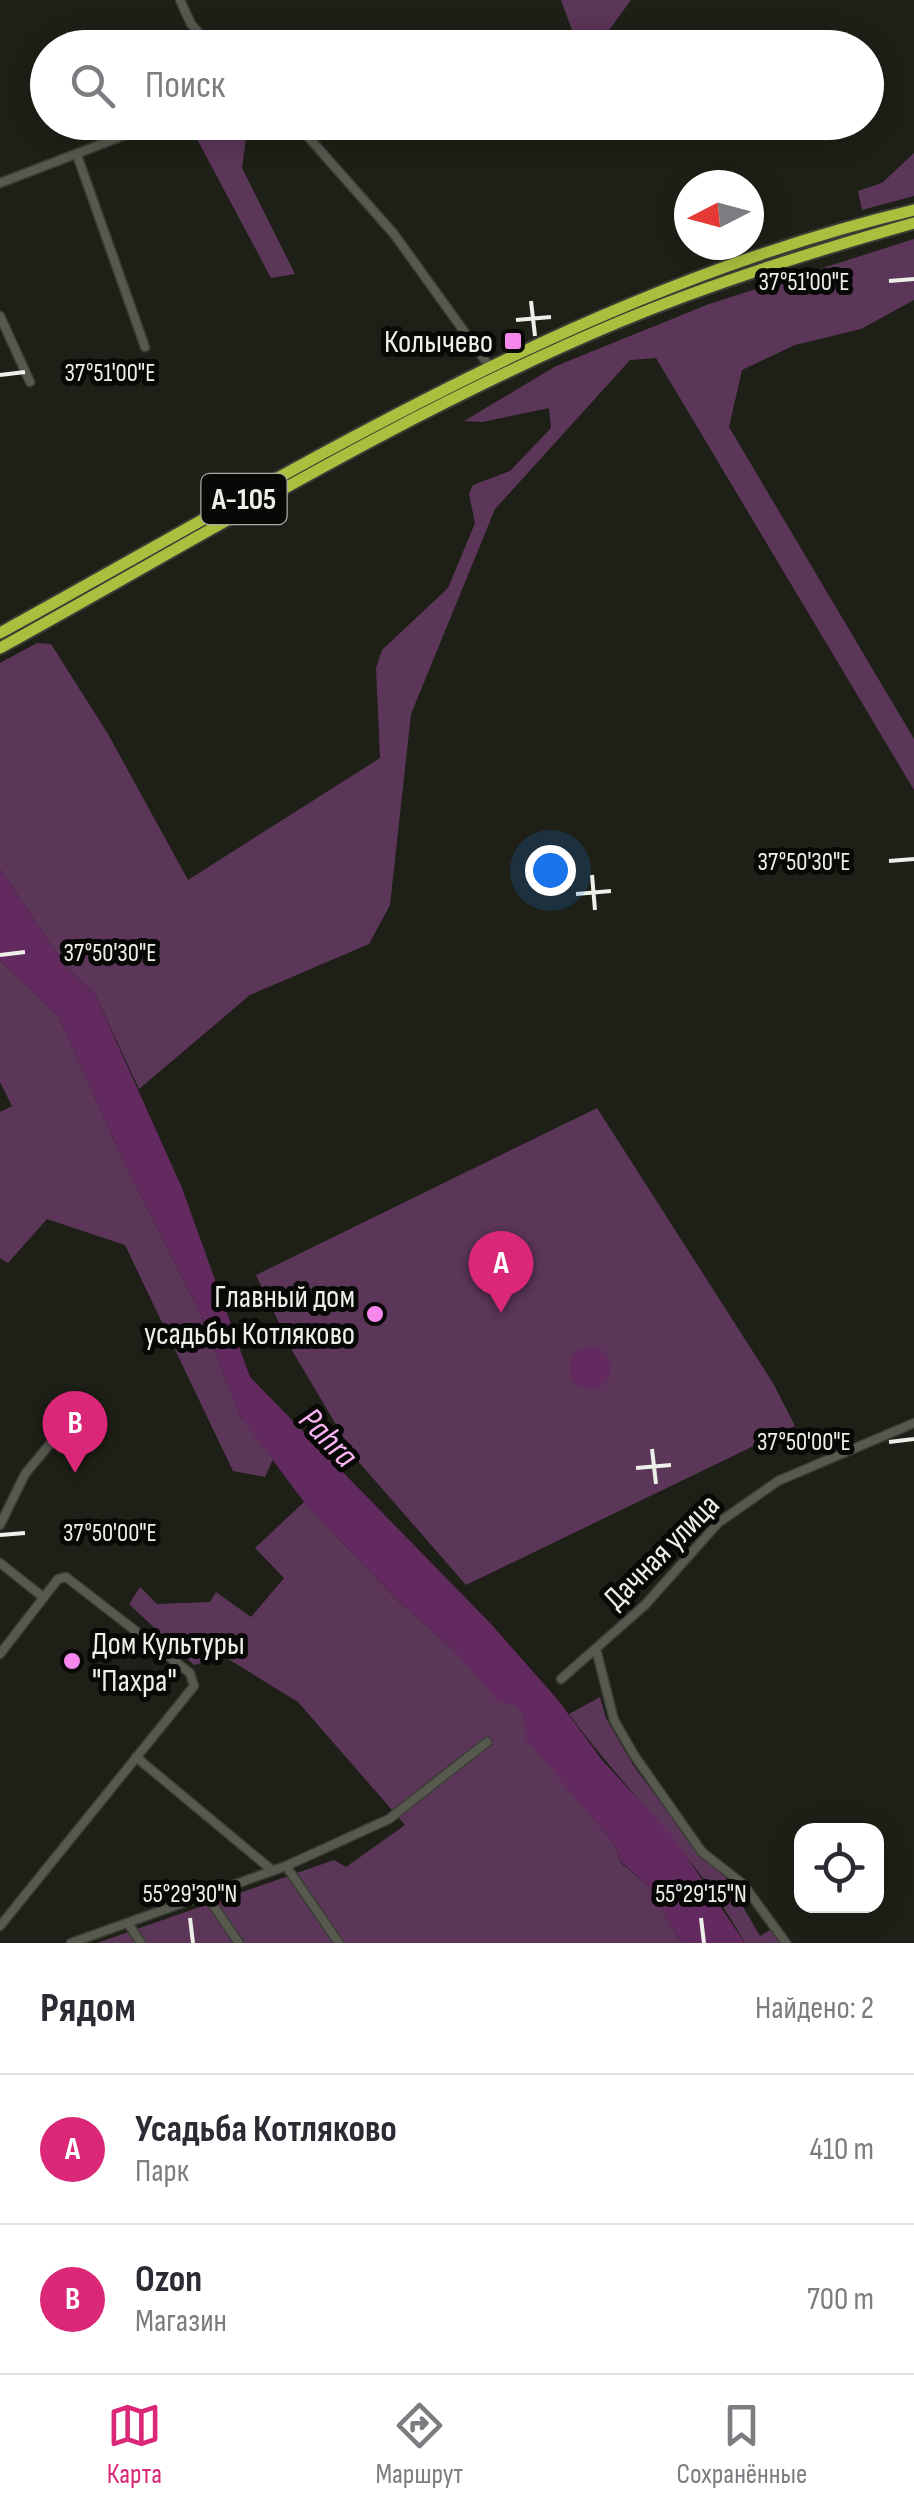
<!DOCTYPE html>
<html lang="ru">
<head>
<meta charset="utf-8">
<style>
	:root { --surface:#fff; --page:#f2f2f3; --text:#2b2b33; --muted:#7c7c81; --line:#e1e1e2; --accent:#db2777 }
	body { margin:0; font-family:"Sofia Sans Condensed",sans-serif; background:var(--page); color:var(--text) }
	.controls { position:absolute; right:30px; bottom:30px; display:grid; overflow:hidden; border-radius:20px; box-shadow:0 5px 25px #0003 }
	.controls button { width:90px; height:90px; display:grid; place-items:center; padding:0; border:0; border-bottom:2px solid var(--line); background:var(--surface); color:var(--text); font:50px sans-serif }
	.compass { position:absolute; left:674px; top:170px; width:90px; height:90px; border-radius:50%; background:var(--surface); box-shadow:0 5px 25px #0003; rotate:264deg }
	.you { position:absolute; left:550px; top:870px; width:35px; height:35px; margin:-25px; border:8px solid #fff; border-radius:50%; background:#1a73e8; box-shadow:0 0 0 15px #1a73e833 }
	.badge { display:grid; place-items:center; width:65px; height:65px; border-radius:50%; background:var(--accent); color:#fff; font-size:32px; font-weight:700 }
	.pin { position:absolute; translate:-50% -82px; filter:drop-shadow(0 2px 5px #0008) }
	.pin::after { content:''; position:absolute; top:52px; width:35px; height:30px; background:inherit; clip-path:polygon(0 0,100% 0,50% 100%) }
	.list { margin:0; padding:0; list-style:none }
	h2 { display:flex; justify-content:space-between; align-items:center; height:130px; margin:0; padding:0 40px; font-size:42px }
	h2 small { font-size:32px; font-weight:400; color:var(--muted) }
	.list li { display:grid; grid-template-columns:65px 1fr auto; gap:30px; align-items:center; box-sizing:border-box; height:150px; padding:0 40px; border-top:2px solid var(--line) }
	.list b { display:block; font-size:38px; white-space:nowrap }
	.list p { margin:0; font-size:32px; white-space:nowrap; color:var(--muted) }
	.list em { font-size:32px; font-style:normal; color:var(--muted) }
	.icon { flex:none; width:55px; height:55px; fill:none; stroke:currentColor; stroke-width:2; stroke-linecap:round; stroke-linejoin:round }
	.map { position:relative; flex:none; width:914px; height:1943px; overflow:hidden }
	.search { position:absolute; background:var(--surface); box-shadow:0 5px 25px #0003; left:30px; right:30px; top:30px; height:110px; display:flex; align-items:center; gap:25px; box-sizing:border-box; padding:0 35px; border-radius:55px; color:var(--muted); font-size:38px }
	.sheet { height:430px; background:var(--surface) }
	nav { display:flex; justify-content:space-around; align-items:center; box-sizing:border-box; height:140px; border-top:2px solid var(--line); background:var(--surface); font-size:28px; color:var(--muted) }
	nav a { display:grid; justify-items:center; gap:5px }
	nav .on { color:var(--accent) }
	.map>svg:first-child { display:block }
</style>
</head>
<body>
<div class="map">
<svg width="914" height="1943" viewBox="0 0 914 1943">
	<rect width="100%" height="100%" fill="#1e2017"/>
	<path fill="#5c3658" d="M561,0h70l-27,37 -21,9 -8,-8z
		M199,123h49l-6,45 53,106 -24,4 -73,-137z
		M914,153v43l-52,14 -4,-19 24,-8z
		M914,239v61l-53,29 -66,16 -53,25 -13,57 185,312v51l-258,-432 -26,2 -135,149 -84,205 -21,191 -21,39 -119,51 -111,94 -44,-95 -29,-27 -66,-98v-206l37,-20 14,1 57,90 80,146 192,-122 -4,-90 6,-18 66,-62 27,-65 -6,-29 4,-9 37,-14 41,-43 -2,-20 -67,14 -18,-1 92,-55 153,-62z
		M0,960l59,57 66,148 73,143 42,108 33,43 -8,18 -32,-6 -108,-226 -78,-26 -39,44 -8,-5v-146l12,-6 -12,-24z
		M597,1108l176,275 22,43 -329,159 -109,-125 -64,-108 -37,-77z
		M304,1502l93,98 119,104 8,13 3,22 88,106 6,18 28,23 32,57h-584l237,-83 12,7 59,-42 -107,-123 -73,-45 -31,8 -65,-61 11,-17 17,17 53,-2 6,-10 35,25 33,-39 -29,-30z
		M600,1697l6,21 27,47 70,94 22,17 35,60 12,-7 11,14h-38c-47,-86 -119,-151 -176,-229z"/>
	<path fill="#632a5f" d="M0,869l66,98 29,27 87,194 68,189 242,248 66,75 44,60 71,77 72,106h-64l-32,-57 -28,-24 -6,-17 -89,-106 -2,-22 -8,-12 -17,-3 -47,-54 -55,-48 -93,-98 -64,-86 -42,-108 -73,-143 -66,-148 -59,-57z
		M569 1368a21 21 0 1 1 42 0a21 21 0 1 1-42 0Z"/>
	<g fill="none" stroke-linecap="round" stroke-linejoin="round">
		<g stroke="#3a3c36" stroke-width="11">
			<path id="minor" d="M180,0l11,24 21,24
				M295,122l99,112 95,132
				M77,155l68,192
				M0,183l146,-56 32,-5
				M0,316l30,66
				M0,1525l25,-51 34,-41
				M0,1563l43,34
				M596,1649l18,71 20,35 68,97 41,32 43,59
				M0,1654l58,-75 8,-2 124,96 4,13 -194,240
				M561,1679l84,-74 73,-82 60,-42 136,-58
				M136,1757l137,114
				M286,1866l53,77
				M206,1895l33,48
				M128,1923l13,20
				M71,1943l215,-77 103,-47 98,-77"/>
		</g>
		<g stroke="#3a3c36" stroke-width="15">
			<path id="highway" d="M0,633c293,-161 584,-345 914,-423
				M0,648c203,-112 404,-236 619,-326 96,-40 195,-71 295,-99"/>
		</g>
		<use href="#minor" stroke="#57594f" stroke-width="8"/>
		<use href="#highway" stroke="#aabf3e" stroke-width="11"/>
	</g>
	<path fill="none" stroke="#edefe9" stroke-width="4" d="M889,281l25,-2M531,301l4,35M516,320l35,-3M0,375l25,-3M889,861l25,-2M592,875l3,35M576,894l35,-3M0,955l25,-3M889,1442l25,-3M652,1449l4,35M636,1468l35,-3M0,1535l25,-2M190,1918l3,25M701,1918l3,25"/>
	<g fill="#f688ed" stroke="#080906" stroke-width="4">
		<rect x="503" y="331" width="20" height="20" rx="5"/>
		<circle cx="375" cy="1314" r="10"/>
		<circle cx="72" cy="1661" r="10"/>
	</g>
	<g text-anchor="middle" stroke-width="10" stroke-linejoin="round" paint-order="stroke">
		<rect fill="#080906" stroke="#a8aaa5" stroke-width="2.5" x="201.5" y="474" width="85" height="50" rx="8"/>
		<g font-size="30" font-weight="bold" fill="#edefe9">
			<text x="244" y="509">А-105</text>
		</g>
		<g font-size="32" fill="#edefe9" stroke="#080906" text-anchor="end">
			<text x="493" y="352">Колычево</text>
			<text x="355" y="1307">Главный дом<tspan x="355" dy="37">усадьбы Котляково</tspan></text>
			<text x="92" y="1654" text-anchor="start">Дом Культуры<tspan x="92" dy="37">"Пахра"</tspan></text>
		</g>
		<g font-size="32" fill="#edefe9" stroke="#080906">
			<text transform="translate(661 1551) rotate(-45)" y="11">Дачная улица</text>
		</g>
		<g font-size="35" font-style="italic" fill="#f8b3f0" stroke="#080906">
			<text transform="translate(329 1437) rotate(46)" y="12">Pahra</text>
		</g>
	</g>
	<g font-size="25" text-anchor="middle" fill="#edefe9" stroke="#080906" stroke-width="10" stroke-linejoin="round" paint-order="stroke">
		<text x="804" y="290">37°51'00"E</text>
		<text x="110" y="381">37°51'00"E</text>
		<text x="804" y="870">37°50'30"E</text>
		<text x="110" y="961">37°50'30"E</text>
		<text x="804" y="1450">37°50'00"E</text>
		<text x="110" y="1541">37°50'00"E</text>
		<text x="190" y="1902">55°29'30"N</text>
		<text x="701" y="1902">55°29'15"N</text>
	</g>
</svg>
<div class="controls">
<button><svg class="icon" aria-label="locate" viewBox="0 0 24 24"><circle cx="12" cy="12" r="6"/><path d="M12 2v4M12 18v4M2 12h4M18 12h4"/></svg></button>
</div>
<svg class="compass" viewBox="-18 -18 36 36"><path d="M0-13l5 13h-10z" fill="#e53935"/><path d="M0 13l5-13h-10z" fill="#7c7c81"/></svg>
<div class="you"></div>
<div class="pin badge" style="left:501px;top:1313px">A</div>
<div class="pin badge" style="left:75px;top:1473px">B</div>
<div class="search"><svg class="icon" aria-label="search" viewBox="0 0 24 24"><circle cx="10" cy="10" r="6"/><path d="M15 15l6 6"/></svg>Поиск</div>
</div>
<section class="sheet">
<h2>Рядом<small>Найдено: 2</small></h2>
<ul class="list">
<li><span class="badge">A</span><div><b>Усадьба Котляково</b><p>Парк</p></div><em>410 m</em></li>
<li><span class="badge">B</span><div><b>Ozon</b><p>Магазин</p></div><em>700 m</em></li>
</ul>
</section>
<nav>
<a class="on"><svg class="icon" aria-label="map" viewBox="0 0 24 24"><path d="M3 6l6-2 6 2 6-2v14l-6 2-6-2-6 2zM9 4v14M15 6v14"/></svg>Карта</a>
<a><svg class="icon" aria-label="directions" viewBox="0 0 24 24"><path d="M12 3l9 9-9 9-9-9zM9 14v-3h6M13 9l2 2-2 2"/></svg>Маршрут</a>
<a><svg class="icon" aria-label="saved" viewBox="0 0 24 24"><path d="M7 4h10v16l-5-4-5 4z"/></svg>Сохранённые</a>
</nav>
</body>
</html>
